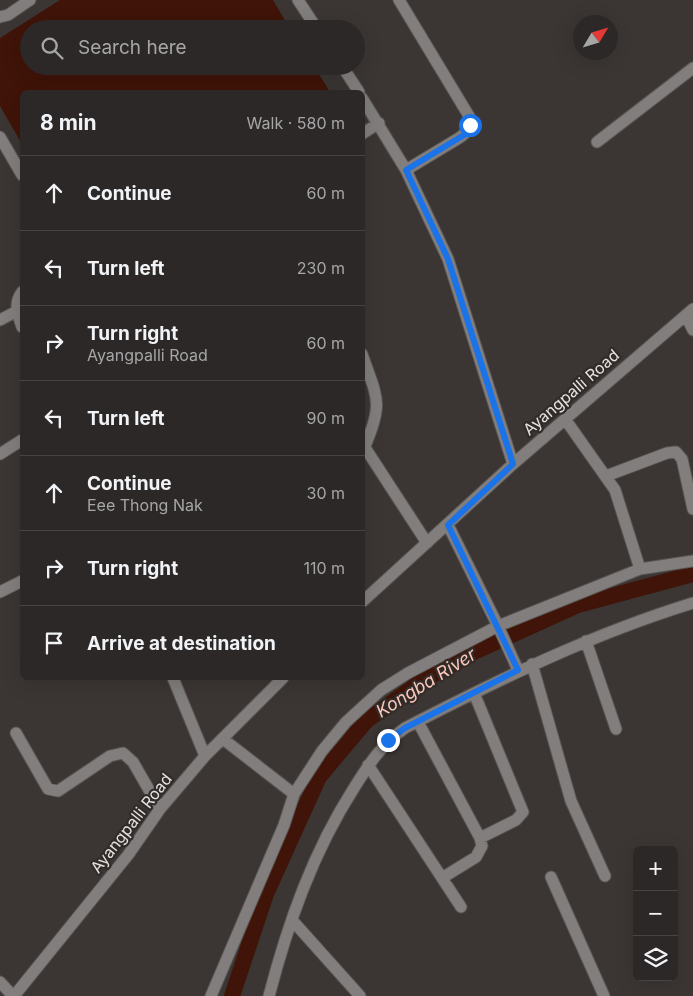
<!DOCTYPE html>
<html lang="en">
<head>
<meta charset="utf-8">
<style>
	:root { --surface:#2c2827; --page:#383433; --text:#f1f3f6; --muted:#a6a6a7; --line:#484444 }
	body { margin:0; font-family:Inter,sans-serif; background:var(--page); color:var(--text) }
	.controls { position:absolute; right:15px; bottom:15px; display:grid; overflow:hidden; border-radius:8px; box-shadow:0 5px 20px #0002 }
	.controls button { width:45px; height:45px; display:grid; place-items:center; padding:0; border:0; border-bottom:1px solid var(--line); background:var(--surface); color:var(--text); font:25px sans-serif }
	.compass { position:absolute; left:573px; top:15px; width:45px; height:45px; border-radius:50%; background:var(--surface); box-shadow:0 5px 20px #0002; rotate:52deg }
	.stop { position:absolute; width:15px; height:15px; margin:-11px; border:4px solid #1a73e8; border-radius:50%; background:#fff }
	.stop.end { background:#1a73e8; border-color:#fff; box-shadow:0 1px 5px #0008 }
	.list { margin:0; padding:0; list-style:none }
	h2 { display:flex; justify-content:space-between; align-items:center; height:65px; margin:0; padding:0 20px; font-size:21px }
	h2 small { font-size:16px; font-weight:400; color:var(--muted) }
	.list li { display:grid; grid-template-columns:32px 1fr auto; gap:15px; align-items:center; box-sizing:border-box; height:75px; padding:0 20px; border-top:1px solid var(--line) }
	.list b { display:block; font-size:19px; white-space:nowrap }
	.list p { margin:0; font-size:16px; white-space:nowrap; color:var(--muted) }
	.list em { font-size:16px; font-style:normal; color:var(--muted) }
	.icon { flex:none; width:28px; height:28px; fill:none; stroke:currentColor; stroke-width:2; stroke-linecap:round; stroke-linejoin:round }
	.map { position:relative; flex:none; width:693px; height:996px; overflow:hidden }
	.search { position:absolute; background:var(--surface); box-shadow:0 5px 20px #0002; left:20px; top:20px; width:345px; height:55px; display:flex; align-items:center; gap:12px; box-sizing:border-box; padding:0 18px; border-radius:28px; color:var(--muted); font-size:19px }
	.panel { position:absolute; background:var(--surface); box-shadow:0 5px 20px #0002; left:20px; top:90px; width:345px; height:590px; border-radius:8px }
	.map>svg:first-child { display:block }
</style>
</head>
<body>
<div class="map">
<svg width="693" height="996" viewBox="0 0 693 996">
	<rect width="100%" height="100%" fill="#3b3634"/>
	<path fill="#401408" d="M60,0h213l17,29h-261v37h285l16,26h-308v52l-22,-38v-68z"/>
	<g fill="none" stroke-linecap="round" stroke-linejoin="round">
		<path stroke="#401408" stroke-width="16" d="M232,996l34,-102 53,-117 47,-56 56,-40 52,-29 104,-47 115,-31"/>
		<g stroke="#595553" stroke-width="13">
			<path id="minor" d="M298,0l19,29
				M399,0l70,116c2,11 -1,16 -10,22l-53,32
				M0,17l8,-2 22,-15
				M342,66l17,26
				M362,98l44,72 42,89 65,205
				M362,134l17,-11
				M0,137l22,38
				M597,142l96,-74
				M22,292c-9,12 -4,23 0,35
				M686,316l7,14
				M0,320l17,-9
				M362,354c15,44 22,48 3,92
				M565,419l50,71 25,79
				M362,443l65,100
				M0,454l22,-14
				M606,476l61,-23 9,-1 6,7 11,50
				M448,525l50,101 142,-57 53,-8
				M0,592l22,-11
				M362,602l151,-138 180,-155
				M586,641l30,88
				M532,664l39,137 34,75
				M173,678l32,78
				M474,693l49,119 -7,8 -36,18
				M418,722l62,116 2,8 -6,11 -34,21
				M16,733l32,56 10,2 52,-35 13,-3 10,9 27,47
				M223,739l71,55
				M368,765l93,142
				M551,877l53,119
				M292,920l68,76
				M0,982l13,14
				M14,996l114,-141 32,-46 45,-53 78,-78
				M211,996l73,-171 10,-31 28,-43 24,-29 35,-32 27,-17 90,-47 20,44
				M269,996c19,-73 44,-144 85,-208 15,-24 27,-43 51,-60 93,-48 187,-94 288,-125"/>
		</g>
		<use href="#minor" stroke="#817e7d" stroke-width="11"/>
	</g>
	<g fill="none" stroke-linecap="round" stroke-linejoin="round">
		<path stroke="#1a73e8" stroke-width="6" d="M388,740l17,-12 113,-58 -70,-145 65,-61 -65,-205 -42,-89 53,-32 7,-4 4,-9"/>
	</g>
	<g text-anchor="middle" stroke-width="4.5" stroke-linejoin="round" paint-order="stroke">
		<g font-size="16" fill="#e4e1e0" stroke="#312c2a">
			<text transform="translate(571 392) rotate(-41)" y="6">Ayangpalli Road</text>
			<text transform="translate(131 823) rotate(-52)" y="6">Ayangpalli Road</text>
		</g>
		<g font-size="18" font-style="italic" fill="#fac7b9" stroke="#312c2a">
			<text transform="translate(426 683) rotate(-32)" y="6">Kongba River</text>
		</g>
	</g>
</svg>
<div class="controls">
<button>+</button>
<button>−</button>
<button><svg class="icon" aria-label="layers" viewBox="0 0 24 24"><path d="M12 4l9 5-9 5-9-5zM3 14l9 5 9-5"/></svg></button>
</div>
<svg class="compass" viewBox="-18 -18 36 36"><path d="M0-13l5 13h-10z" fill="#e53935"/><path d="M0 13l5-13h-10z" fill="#a6a6a7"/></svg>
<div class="stop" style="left:470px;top:125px"></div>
<div class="stop end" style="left:388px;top:740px"></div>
<div class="search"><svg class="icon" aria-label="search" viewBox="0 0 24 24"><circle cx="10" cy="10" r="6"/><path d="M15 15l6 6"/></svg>Search here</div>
<section class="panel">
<h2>8 min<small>Walk · 580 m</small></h2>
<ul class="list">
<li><svg class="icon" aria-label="ahead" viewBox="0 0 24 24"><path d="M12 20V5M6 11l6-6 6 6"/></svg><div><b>Continue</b></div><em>60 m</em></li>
<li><svg class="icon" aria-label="left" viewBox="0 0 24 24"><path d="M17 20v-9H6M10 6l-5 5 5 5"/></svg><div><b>Turn left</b></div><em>230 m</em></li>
<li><svg class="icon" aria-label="right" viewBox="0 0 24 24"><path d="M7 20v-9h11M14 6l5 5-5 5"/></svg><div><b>Turn right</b><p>Ayangpalli Road</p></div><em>60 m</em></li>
<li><svg class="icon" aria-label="left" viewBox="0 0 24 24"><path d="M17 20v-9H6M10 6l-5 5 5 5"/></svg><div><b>Turn left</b></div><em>90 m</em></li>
<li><svg class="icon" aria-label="ahead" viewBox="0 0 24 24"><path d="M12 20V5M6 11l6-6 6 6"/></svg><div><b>Continue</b><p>Eee Thong Nak</p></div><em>30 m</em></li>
<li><svg class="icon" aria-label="right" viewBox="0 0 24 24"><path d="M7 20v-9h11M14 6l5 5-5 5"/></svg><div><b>Turn right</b></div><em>110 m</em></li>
<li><svg class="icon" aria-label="arrive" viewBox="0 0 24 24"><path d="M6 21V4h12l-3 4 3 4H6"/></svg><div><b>Arrive at destination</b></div></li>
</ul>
</section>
</div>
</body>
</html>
